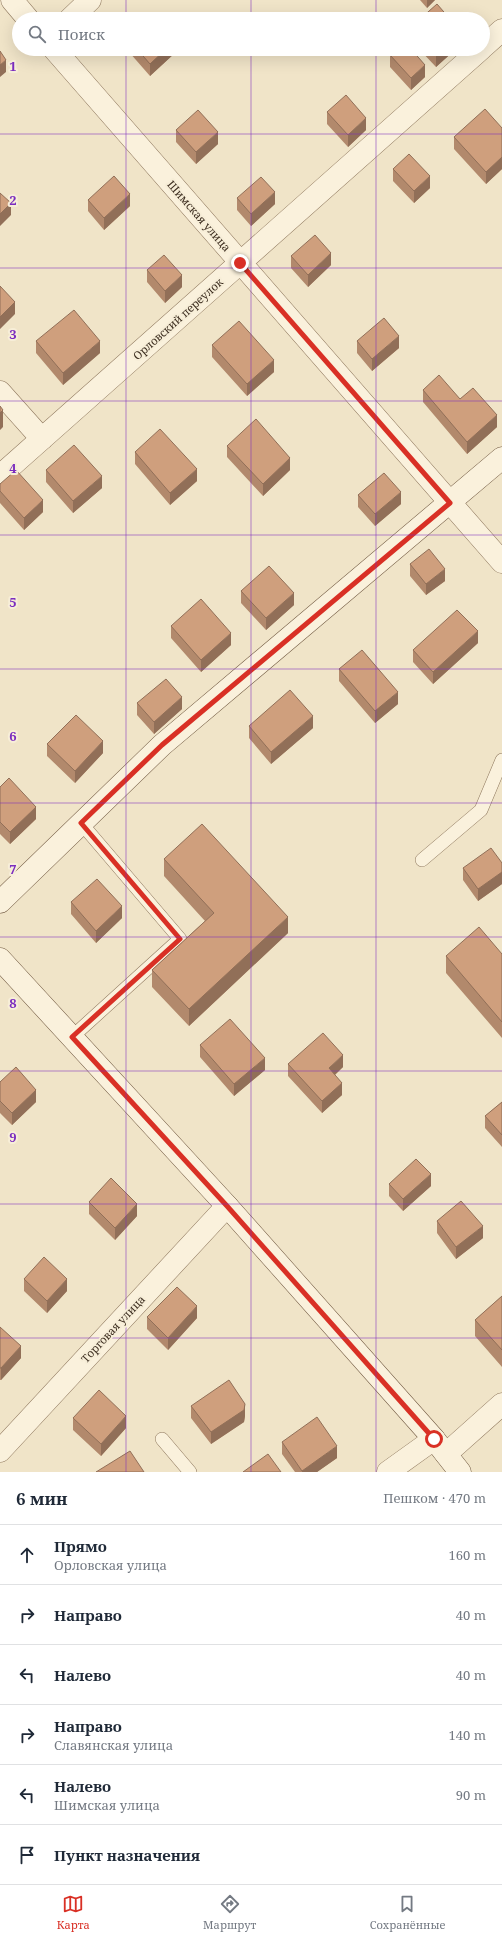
<!DOCTYPE html>
<html lang="ru">
<head>
<meta charset="utf-8">
<style>
	:root { --surface:#fff; --page:#f2f2f3; --text:#1f2937; --muted:#747a83; --line:#e0e1e3; --accent:#d93025 }
	body { margin:0; font-family:"Noto Serif",serif; background:var(--page); color:var(--text) }
	.stop { position:absolute; width:12px; height:12px; margin:-9px; border:3px solid #d93025; border-radius:50%; background:#fff }
	.stop.end { background:#d93025; border-color:#fff; box-shadow:0 1px 4px #0008 }
	.list { margin:0; padding:0; list-style:none }
	h2 { display:flex; justify-content:space-between; align-items:center; height:52px; margin:0; padding:0 16px; font-size:17px }
	h2 small { font-size:13px; font-weight:400; color:var(--muted) }
	.list li { display:grid; grid-template-columns:26px 1fr auto; gap:12px; align-items:center; box-sizing:border-box; height:60px; padding:0 16px; border-top:1px solid var(--line) }
	.list b { display:block; font-size:15px; white-space:nowrap }
	.list p { margin:0; font-size:13px; white-space:nowrap; color:var(--muted) }
	.list em { font-size:13px; font-style:normal; color:var(--muted) }
	.icon { flex:none; width:22px; height:22px; fill:none; stroke:currentColor; stroke-width:2; stroke-linecap:round; stroke-linejoin:round }
	.map { position:relative; flex:none; width:502px; height:1472px; overflow:hidden }
	.search { position:absolute; background:var(--surface); box-shadow:0 4px 16px #0002; left:12px; right:12px; top:12px; height:44px; display:flex; align-items:center; gap:10px; box-sizing:border-box; padding:0 14px; border-radius:22px; color:var(--muted); font-size:15px }
	.sheet { height:412px; background:var(--surface) }
	nav { display:flex; justify-content:space-around; align-items:center; box-sizing:border-box; height:56px; border-top:1px solid var(--line); background:var(--surface); font-size:11px; color:var(--muted) }
	nav a { display:grid; justify-items:center; gap:2px }
	nav .on { color:var(--accent) }
	.map>svg:first-child { display:block }
</style>
</head>
<body>
<div class="map">
<svg width="502" height="1472" viewBox="0 0 502 1472">
	<rect width="100%" height="100%" fill="#f0e4c8"/>
	<g fill="none" stroke-linecap="round" stroke-linejoin="round">
		<g stroke="#8d765c" stroke-width="14">
			<path id="lane" d="M422,860l59,-50 21,-50
				M72,1037l108,-98 -99,-116
				M162,1439l28,33"/>
		</g>
		<g stroke="#8d765c" stroke-width="23">
			<path id="street" d="M12,0l16,19
				M70,19l20,-19
				M483,47l19,-17
				M54,49l448,513
				M0,392l42,47
				M0,476l481,-427
				M0,1451l227,-245
				M446,1454l56,-50
				M388,1472l46,-33"/>
		</g>
		<g stroke="#6f573f" stroke-width="23">
			<path id="secondary" d="M0,902l162,-157 340,-287
				M0,959l227,247 207,233 26,33"/>
		</g>
		<use href="#lane" stroke="#faf1dc" stroke-width="13"/>
		<use href="#street" stroke="#faf1dc" stroke-width="22"/>
		<use href="#secondary" stroke="#faf1dc" stroke-width="22"/>
	</g>
	<path fill="#b2896c" d="M420,0h15l-8,8z
		M129,49h47v3l-26,24 -21,-24z
		M419,49h37l-20,18z
		M390,55l35,22 -14,13 -21,-23z
		M327,112l39,18 -18,17 -21,-23z
		M502,128v41l-16,15 -32,-35v-12z
		M176,130l42,14 -22,20 -20,-22z
		M393,169l37,19 -16,15 -21,-22z
		M237,198l38,6 -24,22 -14,-16z
		M88,200l42,6 -26,24 -16,-19z
		M291,256l40,9 -23,22 -17,-19z
		M147,270l35,17 -17,16 -18,-21z
		M36,341l64,12 -37,32 -27,-32z
		M357,341l42,7 -27,23 -15,-18z
		M212,345l62,27 -27,24 -35,-39z
		M423,390l37,9 37,28 -30,27 -44,-52z
		M227,446l63,24 -27,26 -36,-39z
		M135,452l62,29 -27,24 -35,-41z
		M46,470l56,18 -29,25 -27,-31z
		M0,484l43,28 -19,18 -24,-27z
		M358,495l43,9 -26,22 -17,-19z
		M410,564l35,17 -19,14 -16,-19z
		M241,591l53,14 -28,25 -25,-27z
		M171,626l60,19 -30,27 -30,-34z
		M478,643l-45,41 -20,-22v-12z
		M339,669l59,35 -23,19 -36,-42z
		M137,703l45,6 -28,25 -17,-19z
		M249,726l64,2 -42,36 -22,-26z
		M47,744l56,9 -28,30 -28,-27z
		M0,787l36,32 -26,25 -10,-10z
		M164,859l124,74 -99,93 -37,-39v-17l53,-49 -41,-45z
		M502,863v21l-24,17 -15,-21v-12z
		M71,902l51,16 -26,25 -25,-29z
		M502,954v84l-56,-65v-17z
		M200,1045l65,25 -31,26 -34,-39z
		M288,1064l55,3 -8,8 7,20 -20,18 -34,-37z
		M0,1082l36,20 -24,23 -12,-12z
		M502,1102v45l-17,-19v-12z
		M389,1184l42,2 -28,25 -14,-15z
		M89,1202l48,14 -22,24 -26,-26z
		M437,1221l46,17 -27,21 -19,-26z
		M24,1279l43,12 -20,22 -23,-22z
		M502,1296v71l-27,-31v-16z
		M147,1317l50,1 -29,32 -21,-21z
		M0,1327l21,31 -20,22h-1z
		M191,1406l54,10 -1,6 -33,22 -20,-26z
		M73,1418l53,10 -25,28 -28,-26z
		M282,1442l55,16 -20,14h-22l-13,-18z"/>
	<path fill="#916f58" d="M427,0h8l-8,8z
		M166,49h10v3l-26,24v-12z
		M443,49h13l-20,18v-12z
		M6,60v12l-6,5v-12z
		M425,65v12l-14,13v-12z
		M366,118v12l-18,17v-12z
		M218,132v12l-22,20v-12z
		M502,157v12l-16,15v-12z
		M430,176v12l-16,15v-12z
		M275,192v12l-24,22v-12z
		M130,194v12l-26,24v-12z
		M11,203v12l-11,11v-12z
		M331,253v12l-23,22v-12z
		M182,275v12l-17,16v-12z
		M15,302v12l-15,15v-12z
		M399,336v12l-27,23v-12z
		M100,341v12l-37,32v-12z
		M274,360v12l-27,24v-12z
		M3,410v17l-3,3v-17z
		M497,415v12l-30,27v-12z
		M290,458v12l-27,26v-12z
		M197,469v12l-27,24v-12z
		M102,476v12l-29,25v-12z
		M401,492v12l-26,22v-12z
		M43,500v12l-19,18v-12z
		M445,569v12l-19,14v-11z
		M294,593v12l-28,25v-12z
		M478,631v12l-45,41v-12z
		M231,633v12l-30,27v-12z
		M398,692v12l-23,19v-12z
		M182,697v12l-28,25v-12z
		M313,716v12l-42,36v-12z
		M103,741v12l-28,30v-12z
		M36,807v12l-26,25v-12z
		M502,872v12l-24,17v-12z
		M122,906v12l-26,25v-12z
		M288,917v16l-99,93v-17z
		M343,1055v12l-14,13v-12z
		M265,1058v12l-31,26v-12z
		M342,1083v12l-20,18v-12z
		M36,1090v12l-24,23v-12z
		M431,1174v12l-28,25v-12z
		M137,1204v12l-22,24v-12z
		M483,1226v12l-27,21v-12z
		M67,1279v12l-20,22v-12z
		M197,1306v12l-29,32v-12z
		M21,1346v12l-20,22v-12z
		M245,1404v12l-1,6 -33,22v-12z
		M126,1416v12l-25,28v-12z
		M337,1446v12l-20,14h-15v-1z"/>
	<path fill="#cf9f7d" stroke="#916f58" d="M437,4l13,15h-30z
		M156,16l2,3h-5z
		M137,49h29l-16,15z
		M397,49h14l14,16 -14,13 -21,-23z
		M430,49h13l-7,6z
		M0,51l6,9 -6,5z
		M346,95l20,23 -18,17 -21,-23z
		M485,109l17,19v29l-16,15 -32,-35z
		M198,110l20,22 -22,20 -20,-22z
		M409,154l21,22 -16,15 -21,-22z
		M114,176l16,18 -26,24 -16,-18z
		M261,177l14,15 -24,22 -14,-16z
		M0,193l11,10 -11,11z
		M315,235l16,18 -23,22 -17,-19z
		M164,255l18,20 -17,16 -18,-21z
		M0,286l15,16 -15,15z
		M74,310l26,31 -37,32 -27,-32z
		M384,318l15,18 -27,23 -15,-18z
		M239,321l35,39 -27,24 -35,-39z
		M439,375l21,24 13,-11 24,27 -30,27 -44,-52z
		M0,406l3,4 -3,3z
		M256,419l34,39 -27,26 -36,-38z
		M160,429l37,40 -27,24 -35,-41z
		M74,445l28,31 -29,25 -27,-31z
		M16,470l27,30 -19,18 -24,-27v-7z
		M384,473l17,19 -26,22 -17,-19z
		M429,549l16,20 -19,15 -16,-20z
		M269,566l25,27 -28,25 -25,-27z
		M201,599l30,34 -30,27 -30,-34z
		M457,610l21,21 -45,41 -20,-22z
		M362,650l36,42 -23,19 -36,-42z
		M166,679l16,18 -28,25 -17,-19z
		M290,690l23,26 -42,36 -22,-26z
		M76,715l27,26 -28,30 -28,-27z
		M9,778l27,29 -26,25 -10,-10v-35z
		M202,824l86,93 -99,92 -37,-39 62,-57 -50,-54z
		M491,848l11,15v9l-24,17 -15,-21z
		M97,879l25,27 -26,25 -25,-29z
		M479,927l23,27v68l-56,-66z
		M230,1019l35,39 -31,26 -34,-39z
		M323,1033l20,22 -14,13 13,15 -20,18 -34,-37z
		M16,1067l20,23 -24,23 -12,-12v-19z
		M502,1102v33l-17,-19z
		M416,1159l15,15 -28,25 -14,-15z
		M111,1178l26,26 -22,24 -26,-26z
		M461,1201l22,25 -27,21 -19,-26z
		M44,1257l23,22 -20,22 -23,-22z
		M177,1287l20,19 -29,32 -21,-21z
		M502,1296v54l-27,-30z
		M0,1327l21,19 -20,22h-1z
		M229,1380l16,24 -1,6 -33,22 -20,-26z
		M99,1390l27,26 -25,28 -28,-26z
		M317,1417l20,29 -35,25 -20,-29z
		M130,1451l14,21h-48z
		M268,1454l13,18h-38z"/>
	<g fill="none" stroke-linecap="round" stroke-linejoin="round">
		<path stroke="#d93025" stroke-width="5" d="M240,263l210,240 -288,242 -81,78 99,116 -108,98 155,169 207,233"/>
	</g>
	<path fill="none" stroke="#7b2cbf" stroke-width="1" stroke-opacity="0.55" d="M126,0v19M251,0v19M376,0v19M126,49v1423M251,49v1423M376,49v1423M0,134h502M0,268h502M0,401h502M0,535h502M0,669h502M0,803h502M0,937h502M0,1071h502M0,1204h502M0,1338h502"/>
	<g text-anchor="middle" stroke-width="4" stroke-linejoin="round" paint-order="stroke">
		<g font-size="11" fill="#3d2e20" stroke="#f7eed8">
			<text transform="translate(199 216) rotate(49)" y="4">Шимская улица</text>
			<text transform="translate(178 319) rotate(-42)" y="4">Орловский переулок</text>
			<text transform="translate(113 1329) rotate(-47)" y="4">Торговая улица</text>
		</g>
	</g>
	<g font-size="13" text-anchor="middle" font-weight="bold" fill="#7b2cbf" stroke="#f7eed8" stroke-width="4" stroke-linejoin="round" paint-order="stroke">
		<text x="13" y="71">1</text>
		<text x="13" y="205">2</text>
		<text x="13" y="339">3</text>
		<text x="13" y="473">4</text>
		<text x="13" y="607">5</text>
		<text x="13" y="741">6</text>
		<text x="13" y="874">7</text>
		<text x="13" y="1008">8</text>
		<text x="13" y="1142">9</text>
	</g>
</svg>
<div class="stop" style="left:434px;top:1439px"></div>
<div class="stop end" style="left:240px;top:263px"></div>
<div class="search"><svg class="icon" aria-label="search" viewBox="0 0 24 24"><circle cx="10" cy="10" r="6"/><path d="M15 15l6 6"/></svg>Поиск</div>
</div>
<section class="sheet">
<h2>6 мин<small>Пешком · 470 m</small></h2>
<ul class="list">
<li><svg class="icon" aria-label="ahead" viewBox="0 0 24 24"><path d="M12 20V5M6 11l6-6 6 6"/></svg><div><b>Прямо</b><p>Орловская улица</p></div><em>160 m</em></li>
<li><svg class="icon" aria-label="right" viewBox="0 0 24 24"><path d="M7 20v-9h11M14 6l5 5-5 5"/></svg><div><b>Направо</b></div><em>40 m</em></li>
<li><svg class="icon" aria-label="left" viewBox="0 0 24 24"><path d="M17 20v-9H6M10 6l-5 5 5 5"/></svg><div><b>Налево</b></div><em>40 m</em></li>
<li><svg class="icon" aria-label="right" viewBox="0 0 24 24"><path d="M7 20v-9h11M14 6l5 5-5 5"/></svg><div><b>Направо</b><p>Славянская улица</p></div><em>140 m</em></li>
<li><svg class="icon" aria-label="left" viewBox="0 0 24 24"><path d="M17 20v-9H6M10 6l-5 5 5 5"/></svg><div><b>Налево</b><p>Шимская улица</p></div><em>90 m</em></li>
<li><svg class="icon" aria-label="arrive" viewBox="0 0 24 24"><path d="M6 21V4h12l-3 4 3 4H6"/></svg><div><b>Пункт назначения</b></div></li>
</ul>
</section>
<nav>
<a class="on"><svg class="icon" aria-label="map" viewBox="0 0 24 24"><path d="M3 6l6-2 6 2 6-2v14l-6 2-6-2-6 2zM9 4v14M15 6v14"/></svg>Карта</a>
<a><svg class="icon" aria-label="directions" viewBox="0 0 24 24"><path d="M12 3l9 9-9 9-9-9zM9 14v-3h6M13 9l2 2-2 2"/></svg>Маршрут</a>
<a><svg class="icon" aria-label="saved" viewBox="0 0 24 24"><path d="M7 4h10v16l-5-4-5 4z"/></svg>Сохранённые</a>
</nav>
</body>
</html>
